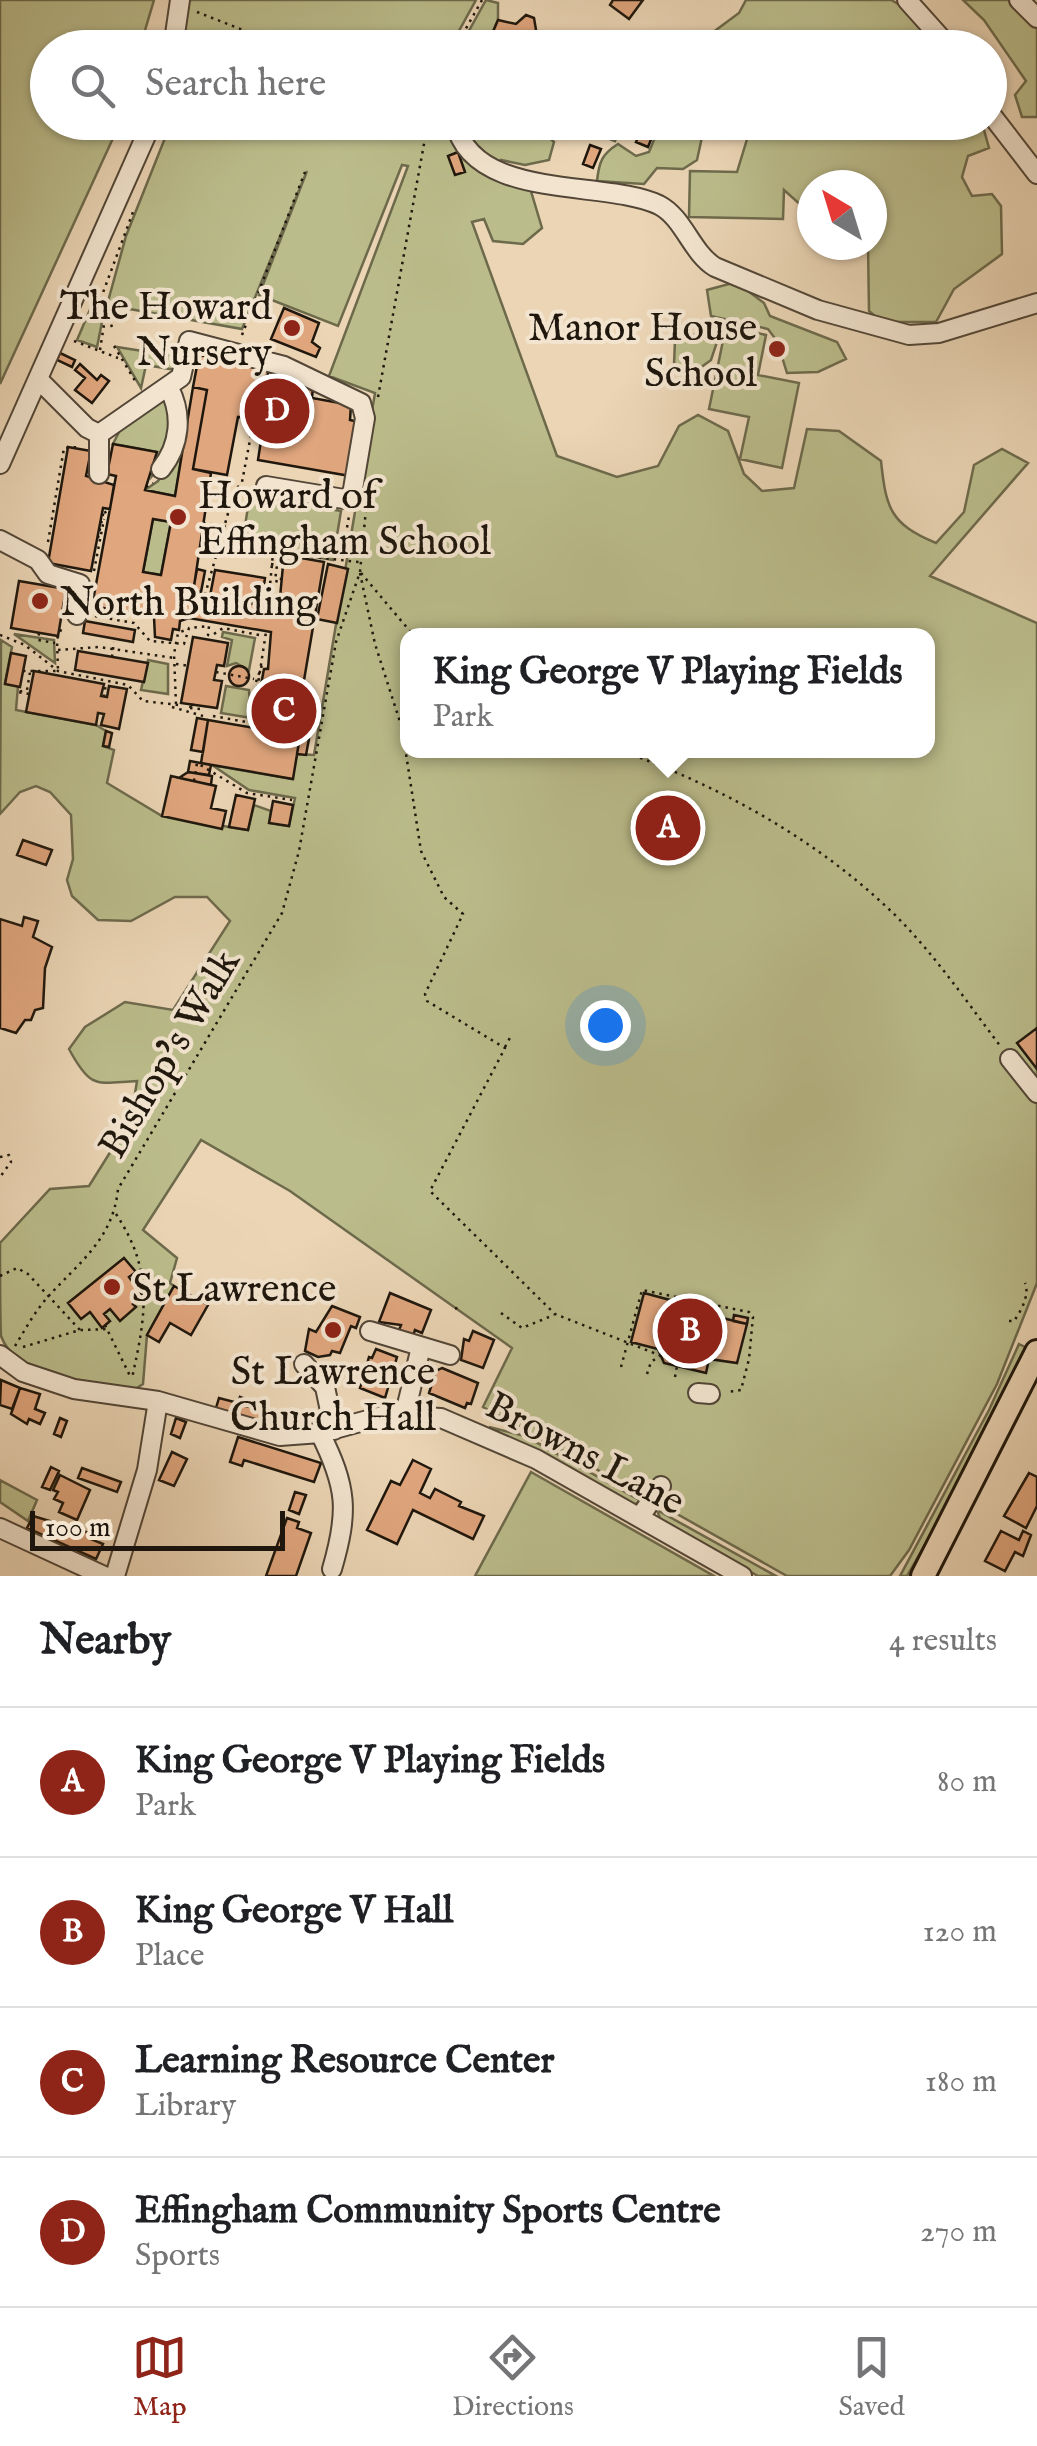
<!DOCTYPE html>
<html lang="en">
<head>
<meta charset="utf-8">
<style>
	:root { --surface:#fff; --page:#f2f2f2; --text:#202124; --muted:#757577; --line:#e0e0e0; --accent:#8f2418 }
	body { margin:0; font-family:"IM FELL English",serif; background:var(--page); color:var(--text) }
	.compass { position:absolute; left:797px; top:170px; width:90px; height:90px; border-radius:50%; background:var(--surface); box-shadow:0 2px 8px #0004; rotate:322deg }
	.scale { position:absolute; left:30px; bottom:25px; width:255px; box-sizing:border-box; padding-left:10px; border:5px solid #1f170d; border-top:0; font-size:28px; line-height:35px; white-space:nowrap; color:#1f170d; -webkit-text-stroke:8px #f2e4cf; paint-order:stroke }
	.you { position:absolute; left:605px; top:1025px; width:35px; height:35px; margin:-25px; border:8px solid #fff; border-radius:50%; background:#1a73e8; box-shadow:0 0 0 15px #1a73e833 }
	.badge { display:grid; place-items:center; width:65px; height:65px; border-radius:50%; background:var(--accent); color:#fff; font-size:32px; font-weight:700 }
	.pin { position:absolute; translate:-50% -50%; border:5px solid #fff; box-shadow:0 2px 10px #0006 }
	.popup { position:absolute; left:400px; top:628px; width:535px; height:130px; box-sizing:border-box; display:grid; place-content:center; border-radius:20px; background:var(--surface); filter:drop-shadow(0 2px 8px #0005); font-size:32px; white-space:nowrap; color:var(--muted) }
	.popup b { font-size:38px; color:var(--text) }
	.popup::after { content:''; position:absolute; left:50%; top:100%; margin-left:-20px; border:20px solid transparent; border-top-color:var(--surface) }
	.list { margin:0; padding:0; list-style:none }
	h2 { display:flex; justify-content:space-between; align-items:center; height:130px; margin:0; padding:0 40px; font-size:42px }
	h2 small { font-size:32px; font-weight:400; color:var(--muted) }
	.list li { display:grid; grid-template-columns:65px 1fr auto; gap:30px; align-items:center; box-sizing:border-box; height:150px; padding:0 40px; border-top:2px solid var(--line) }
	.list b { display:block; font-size:38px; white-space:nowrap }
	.list p { margin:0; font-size:32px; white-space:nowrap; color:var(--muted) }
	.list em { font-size:32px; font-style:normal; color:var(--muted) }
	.icon { flex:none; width:55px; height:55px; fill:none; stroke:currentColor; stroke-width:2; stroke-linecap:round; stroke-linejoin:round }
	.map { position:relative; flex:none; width:1037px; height:1576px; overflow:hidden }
	.search { position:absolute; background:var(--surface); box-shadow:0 2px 8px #0004; left:30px; right:30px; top:30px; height:110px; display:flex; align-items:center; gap:25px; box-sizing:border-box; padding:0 35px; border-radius:55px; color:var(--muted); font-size:38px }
	.sheet { height:730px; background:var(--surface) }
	nav { display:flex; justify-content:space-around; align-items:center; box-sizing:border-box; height:140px; border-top:2px solid var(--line); background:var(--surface); font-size:28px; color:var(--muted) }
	nav a { display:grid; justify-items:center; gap:5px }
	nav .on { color:var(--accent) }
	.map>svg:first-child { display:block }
</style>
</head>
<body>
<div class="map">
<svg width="1037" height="1576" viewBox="0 0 1037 1576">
	<rect width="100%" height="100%" fill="#ebd5b5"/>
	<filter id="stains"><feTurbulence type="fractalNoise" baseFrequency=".002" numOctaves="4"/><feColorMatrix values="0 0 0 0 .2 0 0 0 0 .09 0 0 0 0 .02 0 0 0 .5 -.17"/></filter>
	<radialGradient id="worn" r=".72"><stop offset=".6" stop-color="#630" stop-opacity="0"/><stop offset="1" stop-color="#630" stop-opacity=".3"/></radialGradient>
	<path fill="#bbbc8b" stroke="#6d6a4c" stroke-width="2.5" fill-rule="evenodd" d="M0,0h154l-14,47 -92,1v74l72,1 -120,261z
		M188,0h288l-26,47h-258l1,-10 -11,10z
		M486,0l12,3v17l-12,27h-26z
		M746,0h145l22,12 28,36h-231l2,-15 27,-20z
		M963,0h46l28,28v89h-15l-7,-22 11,-14 -42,-61z
		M450,122l12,5 8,-4 63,-1 21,20 -5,18 -24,5 -24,-5 -4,12 33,16 12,40 -19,16 -30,-3 -9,-22 -12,3 85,234 60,21 41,-11 21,-40 19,-11 30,16 16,43 18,17 32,-3 13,-59 32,2 42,30c5,47 9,63 55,82l28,-31 10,-47 28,-16 26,14 -98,113 107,47v660l-40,101 -88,166 -19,26h-103l-117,-66 -3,-9 -21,-12 -10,2 -153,-84 29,-59 -222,-157 -89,-51 -58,90 34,28 -7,25 4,3 -27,49 -4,49 -11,7c-40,-6 -114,-10 -131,-55 -1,-19 -1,-71 -1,-93l50,-54 39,-3 42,-67 6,-38c-41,2 -46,9 -68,-32l16,-22 40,-25 48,8 57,-89 -23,-24h-32l-44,24 -33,-1 -26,-24 -5,-16 6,-21 -2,-44 -21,-23 -14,-6 -16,6 -20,22 1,-174 11,7 -7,36 13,3 -2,24 80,15 10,6 -3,15 11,4 -7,33 55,33 86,14 6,-25 17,6 -1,12 19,3 6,-28 -46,-8 -37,-25 80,14 5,-25 17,1 61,-362 -46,-17 79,-210 -6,-1 -64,161 -79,-31 48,-124 -65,158 -135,-24 19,-69 45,-113zM408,636h520v114h-520z
		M570,123h52l-7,18z
		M661,123h44l-8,37 -14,9 -26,-1 -13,16 -47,-3c2,-19 5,-27 21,-37l18,12 13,-4z
		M752,123h230l7,25 -21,8 -6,21 10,19 20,-2 9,12 1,48 -48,35 -18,33h-54l-13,-11 -1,-66h4v-60h-60v30l-28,-25 -1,29 -94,-2 1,-46 47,1z
		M736,282l28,21 6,13 67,26 9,17 -28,13 -31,1 -10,-32 -9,-12 -57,-13 -4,-26z
		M95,298l7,24 -5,25 -20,-7z
		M726,326l40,9 -8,40 41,8 -17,85 -42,-9 9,-42 -40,-8z
		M709,331l8,11 -6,18 -18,13 -19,-8 1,-25z
		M117,347l64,10 -5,13 -30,-5 -5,23z
		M161,395l14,15 -15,56 -8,10 4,-24 -43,-8 8,-16z
		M184,442l-9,54 -30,-6 13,-9z
		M250,495l91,16 -8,49 -91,-16z
		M153,519l18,3 -10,53 -18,-3z
		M223,632l32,6 -6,32 -13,-7 -9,3 5,-26 -10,-3z
		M14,634l40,6 1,23z
		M148,660l20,4v30l-27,-4z
		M226,686l23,4 2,28 -30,-5z
		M1019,1344l10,5 -50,101 -72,126h-7l89,-166z
		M489,1427l36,9 116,65 -8,4z
		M531,1472l183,104h-239z
		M0,1480l37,20 -9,21 -28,-19z
		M657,1510l119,66h-18l-97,-55z"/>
	<path fill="#e0a67e" stroke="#1f170d" stroke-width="2.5" fill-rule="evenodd" d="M613,0h30l-14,19 -19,-14z
		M526,15l8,3 5,30h-53l12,-28 18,4z
		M643,127l11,5 -6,15 -12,-5z
		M590,145l11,4 -8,19 -10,-4z
		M458,152l7,20 -10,3 -7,-19z
		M284,308l35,15 -7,19 8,6 -4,9 -45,-18z
		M60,353l15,7 -3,7 -15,-7z
		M199,355l70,13 -2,11 46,8 -1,11 39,7 -1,15 9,2 -9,54 -92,-16 6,-39 -26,-4 -11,58 -34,-6 14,-79 -14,-3z
		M80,364l17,16 4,-5 8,6 -17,22 -17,-13 10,-12 -10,-8z
		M193,387l14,3 -14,79 18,4 -18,120 86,15 5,-53 40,7 -23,136 -41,-8 4,-21h4l3,-37 -82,-14 -9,3 -1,9 -6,-1 -2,11 -16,-3 -1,-20 -62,-11 24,-130 -9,-2 6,-30 44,8 -12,38 30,6zM153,519l18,3 -10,53 -18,-3z
		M68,447l23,4 -5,25 28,9 -4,24 -7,-1 -12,63 -43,-8z
		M328,564l20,5 -11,54 -20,-4z
		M197,569l8,2 -4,21 -8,-1z
		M215,570l50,8 -4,27 -51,-9z
		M19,581l47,8 -8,47 -47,-8z
		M85,621l50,9 -2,12 -50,-9z
		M193,637l35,6 -4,23 -7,-1 -3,15 8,1 -5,27 -36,-5z
		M78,651l70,12 -4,19 -69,-12z
		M11,653l15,3 -6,31 -15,-3z
		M229 676a10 10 0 1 1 20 0a10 10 0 1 1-20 0Z
		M34,671l70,13 -3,12 6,1 2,-11 18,3 -8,40 -18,-4 3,-11 -6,-1 -2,12 -70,-13z
		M265,692l51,9 -10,54 -9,-1 3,-18 -42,-8z
		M197,718l11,2 -5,32 -12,-2z
		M208,720l92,16 -7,43 -92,-16z
		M106,731l6,2 -3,14 -6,-1z
		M190,761l21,4 -2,10 -21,-3z
		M188,772l24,4 -1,9 -32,-7z
		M171,776l45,10 -5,22 15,3 -4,18 -60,-13z
		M236,795l19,4 -7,31 -19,-3z
		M273,801l20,4 -4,21 -20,-3z
		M23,840l29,10 -6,15 -29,-10z
		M24,917l14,4 -5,16 19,10 -7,21 -2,40 -8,2 -4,10h-6l-9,13 -16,-5v-109l22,7z
		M1037,1028v41l-20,-26z
		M124,1258l12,14 -7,5 14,19 -10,8 3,3 -16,14 -10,-12 -6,5 6,7 -8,7 -12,-16 -9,7 -13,-16z
		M174,1286l34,19 -17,30 -21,-12 -11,19 -12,-7z
		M390,1293l41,17 -9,23 -7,-3 -2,6 -14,-6 2,-5 -22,-3z
		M644,1293l26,7 -1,5 78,19 -10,39 -28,-4 -3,14 -42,-10 -6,-14 -27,-7z
		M332,1306l28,11 -4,11 -5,-2 -11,27 -8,-2 -2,4 -12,2 -13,-6 4,-22 7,3z
		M734,1315l14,3 -1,6 -14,-3z
		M473,1331l21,9 -11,28 -22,-8 3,-21 5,2z
		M376,1349l21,8 -12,41 -25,-10 9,-31 3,1z
		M442,1368l36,15 -7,21 -4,-1 -2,5 -36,-15 7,-22z
		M1,1380l19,8 -8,21 -12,-4z
		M20,1388l20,6 -5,15 10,4 -5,11 -11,-5 -2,5 -16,-10z
		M240,1397l8,3 -2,6 21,6 -3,11 -48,-15 3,-10 19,5z
		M60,1418l7,3 -6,16 -7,-3z
		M176,1418l10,4 -6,16 -9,-4z
		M238,1437l83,26 -7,19 -70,-22 -2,6 -12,-4z
		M172,1452l15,7 -13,27 -15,-6z
		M413,1460l18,9 -11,24 10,5 5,-9 26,13 -2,4 25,10 -11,23 -60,-29 -16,34 -30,-14 24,-49 9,4z
		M51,1467l8,4 -9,19 -8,-3z
		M82,1468l39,14 -4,10 -39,-14z
		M1029,1473l8,4v29l-11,22 -22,-12z
		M60,1475l30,15 -13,30 -18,-8 4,-9 -9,-4 4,-7 -5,-2z
		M295,1492l11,3 -7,19 -10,-4z
		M33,1516l60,18 -2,5 12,5 -7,15 -69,-31z
		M287,1518l12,4 -2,6 14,5 -15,43h-30z
		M1001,1531l18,9 4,-9 8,4 -8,21 -8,-4 -10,19 -20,-10z"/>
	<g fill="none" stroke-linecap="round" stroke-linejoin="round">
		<g stroke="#524637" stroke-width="22">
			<path id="minor" d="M907,0l43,48
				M1019,0l18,18
				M173,48l7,-48
				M990,113l47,61
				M455,122c17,80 150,57 204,83 25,13 32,47 56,62l103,43 91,25 30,-2 98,-30
				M38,379l49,49 12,6 82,-57 8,-36 95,25 77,37 4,15 -13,77 -8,4 -78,-13
				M0,464l152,-342
				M161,469c19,-24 22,-54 8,-81
				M99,474v-40
				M0,540l38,20 10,14 32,10 -3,31
				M1010,1059l27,34
				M370,1331l80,24
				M0,1355l23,17 51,17 84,12 122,35 40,-3 66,-18 55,3 95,41 206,117
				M304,1364l21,23 9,43
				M698,1393l12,1
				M405,1413l16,-66
				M320,1433c27,54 29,78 12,136
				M640,1517l21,-31
				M0,1528l104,48
				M115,1576l32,-106 11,-69"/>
		</g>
		<g stroke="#1f170d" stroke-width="28">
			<path id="major" d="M923,1576l114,-224"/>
		</g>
		<path stroke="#1f170d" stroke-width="2.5" stroke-dasharray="2.5 5" stroke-linecap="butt" d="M197,12l92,36
			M427,48l28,-3
			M455,48l27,-48
			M112,327l-11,-29 32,-86
			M242,335l63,-163
			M74,341l44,17
			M114,346l23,38
			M100,350l5,-32
			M378,397l50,-275
			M146,487l7,-4
			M203,523l23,3
			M98,538l6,-28 4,7
			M48,542l16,-94 15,-1
			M219,544l54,9 -5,54
			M274,553l85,9
			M342,557l7,-41
			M271,564l6,1 -2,16 6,1v-5
			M94,571l10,-52
			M360,573l15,71 27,84 19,123 23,46 19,17 -38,80 2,7 78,47 -75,143 125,123 109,43
			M361,573l53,63
			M205,595l29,-103 8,-10 12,-63
			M95,616l39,7 16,18 34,3 5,-16 20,-2 -1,9 6,1
			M39,633l-1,7 17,3
			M214,634l9,-6 41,8
			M0,635l25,10 33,26 70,14 15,16 36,4
			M58,650l41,-3 75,11
			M112,657l2,-15
			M176,664l14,2
			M23,671h35l-1,-32 6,-14
			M216,672l38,7
			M256,682l6,-17 4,4
			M29,694l-12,-2 10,-2 3,-18
			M104,697l2,-14
			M176,704l-2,-50 4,-21 10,-4
			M191,705h7
			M172,707l31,9
			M190,708l11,1
			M213,716l39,7 14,-91
			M619,750c101,36 198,89 276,165 40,40 72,87 106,132
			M194,781l3,-18 50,30 45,7
			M505,1047l7,-13
			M0,1157l9,-2 2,7 -11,15
			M116,1214c38,57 30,101 16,164
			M0,1276l17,-8 11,6 52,56
			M456,1307l1,6
			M501,1313l21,15 32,-13
			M1009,1321h5c7,-10 16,-26 11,-38
			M105,1325l26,53
			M15,1346c10,-16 19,-33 31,-47 32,-36 67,-59 72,-110l164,-276 17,-62 37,-209 24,-70 6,-63
			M23,1347l57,-17 29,-1
			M621,1367l21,-77 107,22 4,5 -4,42 -8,31 -13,2
			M647,1374l4,-12 11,-8
			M675,1377l2,-11"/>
		<use href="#minor" stroke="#f2e4cf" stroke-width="18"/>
		<use href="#major" stroke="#ebd5b5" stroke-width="22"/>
		<path stroke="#1f170d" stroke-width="2.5" stroke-dasharray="2.5 5" stroke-linecap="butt" d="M190,708l1,-3"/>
	</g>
	<g fill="#8f2418" stroke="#f2e4cf" stroke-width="4">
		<circle cx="292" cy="328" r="10"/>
		<circle cx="777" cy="349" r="10"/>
		<circle cx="178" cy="517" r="10"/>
		<circle cx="40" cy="601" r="10"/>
		<circle cx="112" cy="1287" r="10"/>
		<circle cx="333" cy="1330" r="10"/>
	</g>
	<g text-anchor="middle" stroke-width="8" stroke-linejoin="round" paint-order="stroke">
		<g font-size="40" fill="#1f170d" stroke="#f2e4cf" text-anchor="start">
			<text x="272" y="319" text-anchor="end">The Howard<tspan x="272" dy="46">Nursery</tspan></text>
			<text x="757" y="340" text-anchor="end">Manor House<tspan x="757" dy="46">School</tspan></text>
			<text x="198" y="508">Howard of<tspan x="198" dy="46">Effingham School</tspan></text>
			<text x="60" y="615">North Building</text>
			<text x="132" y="1301">St Lawrence</text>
			<text x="333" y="1384" text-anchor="middle">St Lawrence<tspan x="333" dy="46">Church Hall</tspan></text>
		</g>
		<g font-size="40" fill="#1f170d" stroke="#f2e4cf">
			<text transform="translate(168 1053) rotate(-59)" y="14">Bishop’s Walk</text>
			<text transform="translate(586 1452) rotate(28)" y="14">Browns Lane</text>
		</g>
	</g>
	<rect width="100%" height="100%" filter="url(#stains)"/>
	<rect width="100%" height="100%" fill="url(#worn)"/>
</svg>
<svg class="compass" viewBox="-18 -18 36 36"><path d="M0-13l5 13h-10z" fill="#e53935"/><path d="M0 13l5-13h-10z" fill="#757577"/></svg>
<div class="scale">100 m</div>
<div class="you"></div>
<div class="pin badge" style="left:668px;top:828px">A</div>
<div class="popup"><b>King George V Playing Fields</b>Park</div>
<div class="pin badge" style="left:690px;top:1331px">B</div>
<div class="pin badge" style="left:284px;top:711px">C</div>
<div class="pin badge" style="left:277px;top:411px">D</div>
<div class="search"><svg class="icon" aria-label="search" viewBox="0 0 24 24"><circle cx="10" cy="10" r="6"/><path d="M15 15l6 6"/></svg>Search here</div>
</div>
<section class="sheet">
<h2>Nearby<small>4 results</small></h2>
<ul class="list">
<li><span class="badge">A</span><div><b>King George V Playing Fields</b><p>Park</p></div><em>80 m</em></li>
<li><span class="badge">B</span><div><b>King George V Hall</b><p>Place</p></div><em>120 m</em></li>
<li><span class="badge">C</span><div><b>Learning Resource Center</b><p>Library</p></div><em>180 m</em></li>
<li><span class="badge">D</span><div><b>Effingham Community Sports Centre</b><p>Sports</p></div><em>270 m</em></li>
</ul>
</section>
<nav>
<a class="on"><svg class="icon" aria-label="map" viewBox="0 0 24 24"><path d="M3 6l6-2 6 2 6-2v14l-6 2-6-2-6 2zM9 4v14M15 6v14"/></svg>Map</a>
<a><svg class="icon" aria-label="directions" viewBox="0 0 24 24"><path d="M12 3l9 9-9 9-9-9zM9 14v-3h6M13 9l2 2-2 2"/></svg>Directions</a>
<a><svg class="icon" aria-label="saved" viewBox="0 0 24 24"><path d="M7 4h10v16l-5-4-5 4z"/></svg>Saved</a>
</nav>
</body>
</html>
